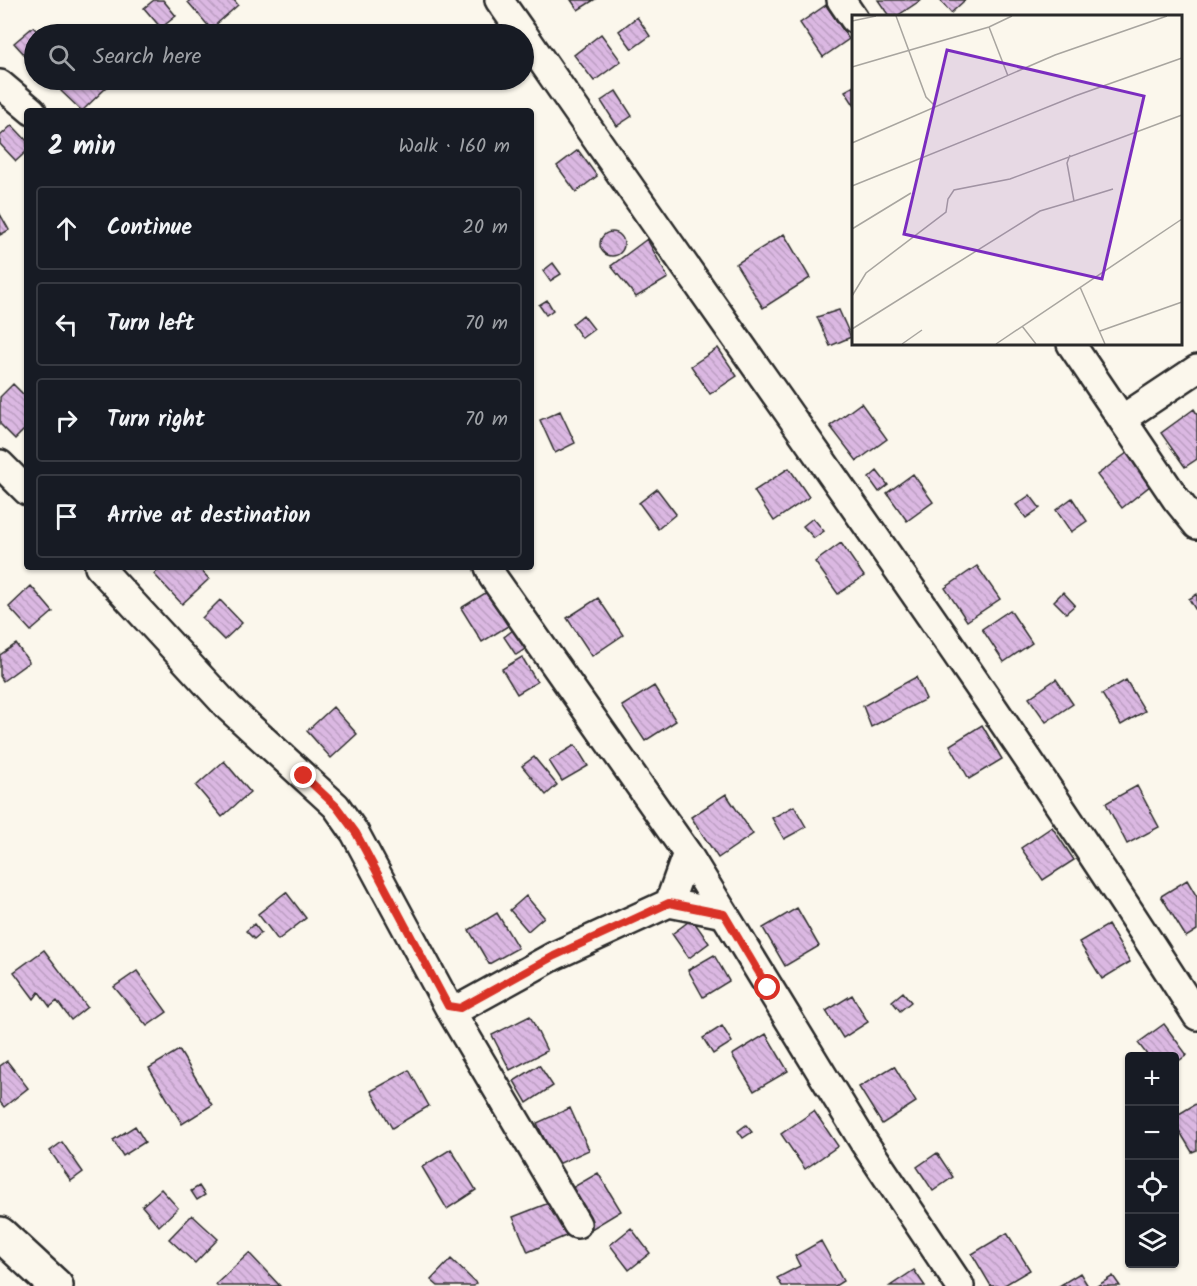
<!DOCTYPE html>
<html lang="en">
<head>
<meta charset="utf-8">
<style>
	:root { --surface:#171b24; --page:#20242c; --text:#f1f3f6; --muted:#9ea1a6; --line:#363941 }
	body { margin:0; font-family:Kalam,sans-serif; background:var(--page); color:var(--text) }
	.controls { position:absolute; right:18px; bottom:18px; display:grid; overflow:hidden; border-radius:6px; box-shadow:0 2px 4px #0004 }
	.controls button { width:54px; height:54px; display:grid; place-items:center; padding:0; border:0; border-bottom:2px solid var(--line); background:var(--surface); color:var(--text); font:30px sans-serif }
	.stop { position:absolute; width:18px; height:18px; margin:-14px; border:4px solid #d93025; border-radius:50%; background:#fff }
	.stop.end { background:#d93025; border-color:#fff; box-shadow:0 2px 6px #0008 }
	.list { margin:0; padding:0; list-style:none }
	h2 { display:flex; justify-content:space-between; align-items:center; height:78px; margin:0; padding:0 24px; font-size:26px }
	h2 small { font-size:20px; font-weight:400; color:var(--muted) }
	.list li { display:grid; grid-template-columns:39px 1fr auto; gap:18px; align-items:center; box-sizing:border-box; height:84px; margin:0 12px 12px; padding:0 12px; border:2px solid var(--line); border-radius:6px }
	.list b { display:block; font-size:22px; white-space:nowrap }
	.list em { font-size:20px; font-style:normal; color:var(--muted) }
	.icon { flex:none; width:33px; height:33px; fill:none; stroke:currentColor; stroke-width:2; stroke-linecap:round; stroke-linejoin:round }
	.map { position:relative; flex:none; width:1197px; height:1286px; overflow:hidden }
	.search { position:absolute; background:var(--surface); box-shadow:0 2px 4px #0004; left:24px; top:24px; width:510px; height:66px; display:flex; align-items:center; gap:15px; box-sizing:border-box; padding:0 21px; border-radius:33px; color:var(--muted); font-size:22px }
	.panel { position:absolute; background:var(--surface); box-shadow:0 2px 4px #0004; left:24px; top:108px; width:510px; height:462px; border-radius:6px }
	.map>svg:first-child { display:block }
</style>
</head>
<body>
<div class="map">
<svg width="1197" height="1286" viewBox="0 0 1197 1286">
	<defs>
		<pattern id="building-back-hatch" width="6" height="6" patternUnits="userSpaceOnUse" patternTransform="scale(1.5)"><rect width="6" height="6" fill="#dbb8e2"/><path d="M-1 5l2 2M0 0l6 6M5-1l2 2" fill="none" stroke="#bc9ec2"/></pattern>
	</defs>
	<rect width="100%" height="100%" fill="#fbf7ec"/>
	<filter id="ink" filterUnits="userSpaceOnUse"><feTurbulence type="fractalNoise" baseFrequency=".0167" numOctaves="2"/><feDisplacementMap in="SourceGraphic" scale="12" xChannelSelector="R" yChannelSelector="G"/><feConvolveMatrix kernelMatrix="1 2 1 2 8 2 1 2 1" color-interpolation-filters="sRGB"/></filter>
	<g filter="url(#ink)">
		<path fill="url(#building-back-hatch)" stroke="#2b2b2b" stroke-width="1.5" d="M154,0h9l13,16 -15,12 -17,-20z
			M190,0h44l4,5 -27,24 -23,-27z
			M571,0h23l-16,10z
			M878,0h43l-24,16h-8z
			M940,0h25l-14,13z
			M826,5l23,34 -26,18 -23,-34z
			M637,17l13,19 -18,13 -13,-18z
			M33,27l7,7h-6v31l-20,-22z
			M601,34l20,27 -27,20 -20,-26z
			M72,80h29l7,6 -26,25 -21,-20z
			M854,86v19l-9,-14z
			M616,91l16,25 -15,10 -16,-25z
			M12,125l15,16v10l-11,10 -16,-17v-8z
			M578,150l19,26 -21,16 -19,-26z
			M0,214l9,16 -9,5z
			M600 244a12 12 0 1 1 24 0a12 12 0 1 1-24 0Z
			M784,234l26,44 -47,30 -27,-44z
			M647,239l21,39 -32,19 -25,-31z
			M553,263l8,11 -11,7 -7,-10z
			M547,300l6,10 -7,5 -7,-10z
			M839,310l12,27 -21,9 -13,-29z
			M583,315l11,14 -12,9 -10,-14z
			M718,348l19,28 -27,18 -19,-28z
			M13,384l14,14v29l-12,12 -15,-15v-27z
			M861,403l26,36 -30,22 -27,-35z
			M1194,409l3,5v45l-12,8 -24,-34z
			M560,411l15,32 -20,10 -15,-33z
			M1127,453l24,32 -29,23 -25,-33z
			M789,468l20,29 -35,24 -20,-30z
			M877,471l11,14 -9,7 -10,-14z
			M913,474l20,28 -26,19 -20,-28z
			M657,489l19,25 -18,15 -19,-26z
			M1030,495l10,13 -14,10 -10,-13z
			M1072,498l15,23 -16,11 -15,-22z
			M813,518l11,13 -10,7 -11,-12z
			M841,543l23,33 -26,18 -23,-32z
			M977,566l23,33 -33,22 -22,-33z
			M162,567h36l11,12 -27,25 -28,-30z
			M31,586l22,26 -22,19 -22,-24z
			M487,592l21,34 -26,16 -21,-34z
			M1063,592l12,13 -9,8 -12,-12z
			M1197,594v18l-8,-13z
			M598,598l25,37 -31,21 -25,-38z
			M220,600l22,23 -18,17 -22,-22z
			M1010,610l22,33 -28,19 -22,-33z
			M513,630l12,19 -9,6 -12,-18z
			M16,644l13,18 -26,19 -3,-5v-21z
			M522,657l15,25 -20,12 -15,-25z
			M916,677l10,22 -55,28 -8,-21z
			M1056,679l17,25 -27,18 -17,-24z
			M1126,680l19,31 -24,14 -19,-31z
			M654,686l22,35 -31,20 -23,-35z
			M333,707l24,27 -26,24 -24,-27z
			M982,725l20,34 -33,20 -19,-34z
			M575,745l13,21 -26,15 -13,-20z
			M534,757l23,28 -11,10 -24,-29z
			M224,761l26,31 -28,25 -26,-31z
			M1137,786l22,41 -32,17 -21,-41z
			M726,794l27,40 -35,24 -27,-41z
			M794,806l12,21 -22,12 -12,-21z
			M1052,827l22,33 -31,20 -22,-32z
			M1187,880l10,17v33l-11,7 -25,-41z
			M286,892l20,26 -28,22 -20,-26z
			M526,896l18,21 -16,14 -18,-21z
			M797,908l22,38 -34,20 -22,-38z
			M497,913l21,35 -29,16 -20,-34z
			M692,919l17,24 -20,15 -17,-24z
			M254,924l7,9 -7,6 -8,-8z
			M1108,925l22,37 -28,17 -23,-37z
			M44,950l43,57 -16,13 -14,-19 -7,6 -11,-15 -5,7 -20,-27z
			M714,955l15,26 -26,16 -15,-27z
			M137,971l30,41 -20,14 -33,-39z
			M903,992l8,10 -11,9 -8,-10z
			M852,995l16,27 -25,16 -17,-27z
			M530,1016l17,35 -37,19 -18,-35z
			M1164,1024l23,31 -13,9v-8h-26l-10,-13z
			M722,1026l10,16 -19,12 -10,-16z
			M766,1034l22,37 -34,20 -22,-36z
			M179,1050l33,55 -30,19 -33,-56z
			M7,1061l21,27 -24,19 -4,-5v-36z
			M539,1065l14,21 -26,17 -13,-22z
			M894,1066l22,36 -34,22 -23,-37z
			M409,1070l20,36 -37,22 -21,-37z
			M1197,1103v47l-5,2 -18,-30v-5z
			M570,1108l19,42 -33,15 -19,-42z
			M814,1111l24,35 -33,23 -24,-35z
			M746,1125l6,7 -9,6 -5,-7z
			M135,1126l10,16 -22,14 -10,-16z
			M62,1142l21,30 -12,9 -21,-30z
			M451,1149l25,41 -29,19 -25,-42z
			M937,1153l16,24 -20,14 -16,-24z
			M598,1173l23,38 -33,20 -23,-39z
			M199,1186l6,9 -8,5 -6,-9z
			M161,1189l17,19 -19,18 -17,-20z
			M554,1201l14,34 -40,17 -15,-35z
			M192,1215l26,24 -23,24 -26,-24z
			M631,1228l19,25 -21,17 -19,-25z
			M1007,1233l23,37 -27,16h-12l-19,-32z
			M821,1241l22,40 -8,5h-53l-5,-8 23,-12 -5,-10z
			M249,1253l31,33h-62l-2,-2z
			M451,1259l25,24 -2,3h-36l-7,-6z
			M914,1270l11,16h-35z
			M1080,1273l8,13h-29z
			M1113,1276l7,10h-23z"/>
		<g fill="none" stroke-linecap="round" stroke-linejoin="round">
			<g stroke="#2b2b2b" stroke-width="32">
				<path id="street" d="M499,0l24,34
					M841,0l13,19
					M524,35c225,326 460,646 673,981
					M0,84l32,27
					M1071,344l105,155 21,26
					M1122,419l75,-50
					M0,464l27,27
					M99,567l130,141 107,98 19,27 93,173 12,2 94,-52 115,-53 55,11
					M489,567l4,10 194,276 176,288 97,145
					M669,903l18,-50
					M448,1006l129,218"/>
			</g>
			<g stroke="#2b2b2b" stroke-width="38">
				<path id="secondary" d="M0,1234l56,52"/>
			</g>
			<use href="#street" stroke="#fbf7ec" stroke-width="27"/>
			<use href="#secondary" stroke="#fbf7ec" stroke-width="33"/>
		</g>
	</g>
	<g fill="none" stroke-linecap="round" stroke-linejoin="round" filter="url(#ink)">
		<path stroke="#d93025" stroke-width="8" d="M304,776l32,30 20,27 92,173 12,2 94,-52 115,-53 55,11 44,74"/>
	</g>
	<g transform="translate(852 15)">
		<rect width="330" height="330" fill="#fbf7ec"/>
		<path fill="none" stroke="#a8a59f" stroke-width="1.5" d="M44,1l30,81 8,8M0,6l24,-5M137,12l19,49M0,52l137,-40 23,-11M0,128l203,-88 112,-39M0,171l223,-90 107,-38M222,186l39,-12M0,214l59,-36M228,272l25,57M0,281l14,-23 80,-61 2,-13 6,-9 56,-11 172,-64M170,311l14,18M0,314l188,-118 34,-10 -7,-38 3,-8M248,316l82,-29M50,329l20,-14M144,329l186,-125"/>
		<path fill="#7b2cbf" fill-opacity="0.15" stroke="#7b2cbf" stroke-width="3" d="M95,35l197,46 -42,183 -198,-45z"/>
		<rect width="330" height="330" fill="none" stroke="#2b2b2b" stroke-width="3"/>
	</g>
</svg>
<div class="controls">
<button>+</button>
<button>−</button>
<button><svg class="icon" aria-label="locate" viewBox="0 0 24 24"><circle cx="12" cy="12" r="6"/><path d="M12 2v4M12 18v4M2 12h4M18 12h4"/></svg></button>
<button><svg class="icon" aria-label="layers" viewBox="0 0 24 24"><path d="M12 4l9 5-9 5-9-5zM3 14l9 5 9-5"/></svg></button>
</div>
<div class="stop" style="left:768px;top:988px"></div>
<div class="stop end" style="left:304px;top:776px"></div>
<div class="search"><svg class="icon" aria-label="search" viewBox="0 0 24 24"><circle cx="10" cy="10" r="6"/><path d="M15 15l6 6"/></svg>Search here</div>
<section class="panel">
<h2>2 min<small>Walk · 160 m</small></h2>
<ul class="list">
<li><svg class="icon" aria-label="ahead" viewBox="0 0 24 24"><path d="M12 20V5M6 11l6-6 6 6"/></svg><div><b>Continue</b></div><em>20 m</em></li>
<li><svg class="icon" aria-label="left" viewBox="0 0 24 24"><path d="M17 20v-9H6M10 6l-5 5 5 5"/></svg><div><b>Turn left</b></div><em>70 m</em></li>
<li><svg class="icon" aria-label="right" viewBox="0 0 24 24"><path d="M7 20v-9h11M14 6l5 5-5 5"/></svg><div><b>Turn right</b></div><em>70 m</em></li>
<li><svg class="icon" aria-label="arrive" viewBox="0 0 24 24"><path d="M6 21V4h12l-3 4 3 4H6"/></svg><div><b>Arrive at destination</b></div></li>
</ul>
</section>
</div>
</body>
</html>
